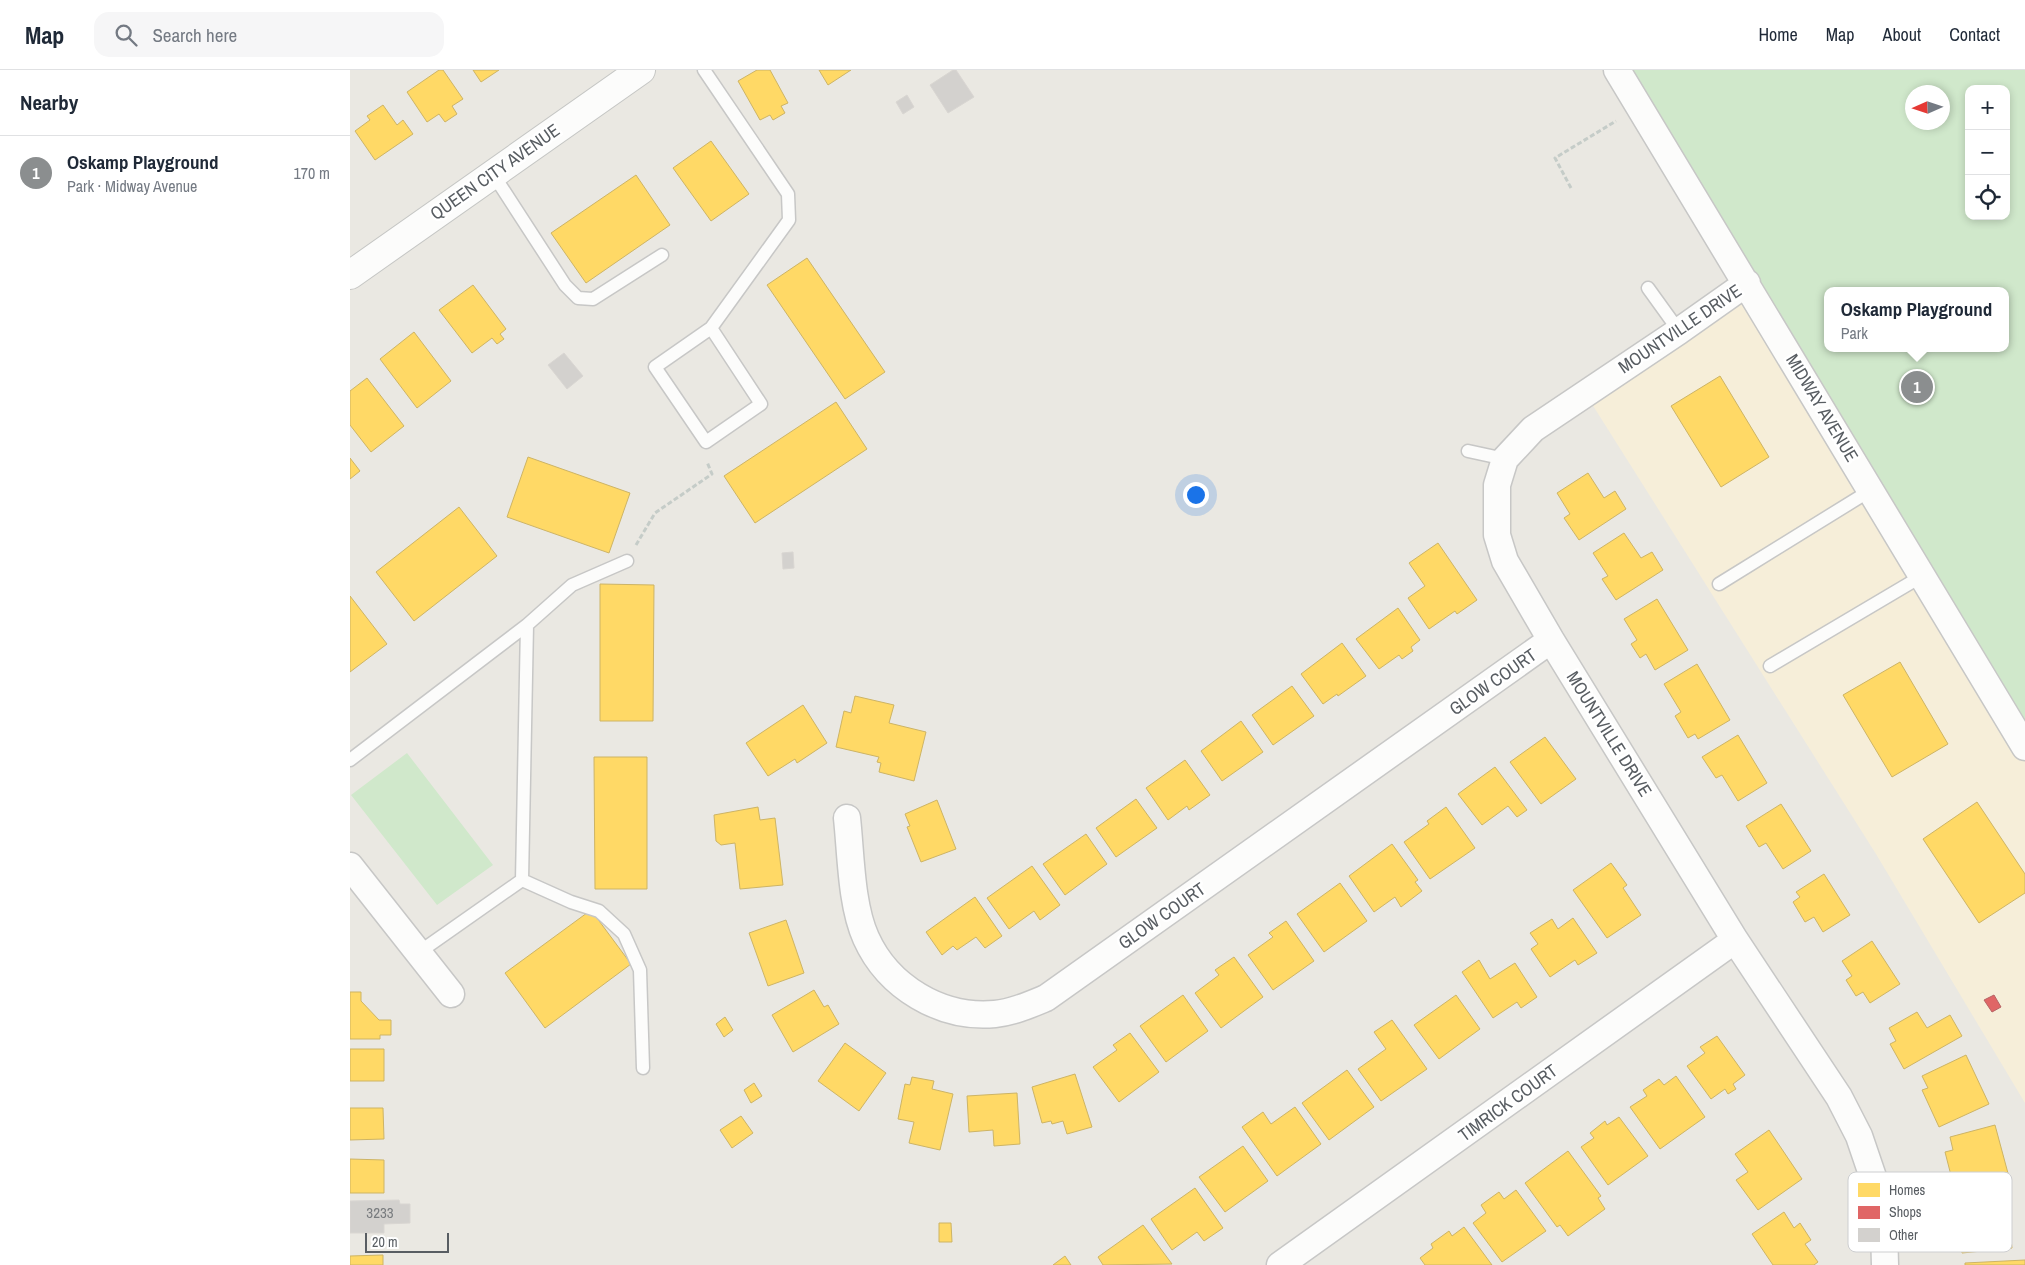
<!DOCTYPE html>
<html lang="en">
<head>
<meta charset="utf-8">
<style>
	:root { --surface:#fff; --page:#f6f6f7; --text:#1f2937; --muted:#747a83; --line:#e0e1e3; --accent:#8b8e8f }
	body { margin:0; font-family:"Archivo Narrow",sans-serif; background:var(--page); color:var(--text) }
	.controls { position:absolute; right:15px; top:15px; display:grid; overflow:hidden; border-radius:10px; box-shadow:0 2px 8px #0003 }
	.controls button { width:45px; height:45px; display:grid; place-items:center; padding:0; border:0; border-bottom:1px solid var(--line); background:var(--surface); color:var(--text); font:25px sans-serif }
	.compass { position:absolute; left:1555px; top:15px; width:45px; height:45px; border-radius:50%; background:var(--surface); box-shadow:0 2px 8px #0003; rotate:267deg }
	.scale { position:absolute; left:15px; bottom:12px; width:84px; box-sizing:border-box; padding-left:5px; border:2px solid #585d62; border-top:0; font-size:14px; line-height:18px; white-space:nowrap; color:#585d62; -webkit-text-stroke:4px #fff; paint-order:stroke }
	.you { position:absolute; left:845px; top:424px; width:18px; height:18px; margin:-12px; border:4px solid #fff; border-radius:50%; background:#1a73e8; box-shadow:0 0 0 8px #1a73e833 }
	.badge { display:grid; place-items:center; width:32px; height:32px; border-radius:50%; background:var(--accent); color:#fff; font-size:16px; font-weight:700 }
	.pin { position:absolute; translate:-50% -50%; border:2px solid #fff; box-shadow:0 1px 5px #0006 }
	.popup { position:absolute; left:1474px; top:217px; width:185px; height:65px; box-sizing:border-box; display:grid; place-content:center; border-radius:10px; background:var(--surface); filter:drop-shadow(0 1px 4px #0005); font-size:16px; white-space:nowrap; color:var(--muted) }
	.popup b { font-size:19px; color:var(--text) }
	.popup::after { content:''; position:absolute; left:50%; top:100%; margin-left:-10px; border:10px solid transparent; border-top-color:var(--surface) }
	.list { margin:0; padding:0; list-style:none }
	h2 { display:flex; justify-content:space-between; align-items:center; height:65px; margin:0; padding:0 20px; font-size:21px }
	h2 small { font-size:16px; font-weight:400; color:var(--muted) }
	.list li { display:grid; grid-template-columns:32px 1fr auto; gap:15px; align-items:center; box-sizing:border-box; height:75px; padding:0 20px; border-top:1px solid var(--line) }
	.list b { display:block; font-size:19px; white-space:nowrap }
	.list p { margin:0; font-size:16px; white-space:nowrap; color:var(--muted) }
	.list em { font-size:16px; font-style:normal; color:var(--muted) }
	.icon { flex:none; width:28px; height:28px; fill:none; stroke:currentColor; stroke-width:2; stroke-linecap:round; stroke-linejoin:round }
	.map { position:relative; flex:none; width:1675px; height:1195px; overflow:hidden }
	header { display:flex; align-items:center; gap:30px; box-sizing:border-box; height:70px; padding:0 25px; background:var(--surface); border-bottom:1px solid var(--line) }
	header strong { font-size:24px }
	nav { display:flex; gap:28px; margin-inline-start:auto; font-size:18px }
	.search { width:350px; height:45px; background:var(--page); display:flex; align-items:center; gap:12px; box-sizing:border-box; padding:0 18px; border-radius:15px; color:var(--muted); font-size:19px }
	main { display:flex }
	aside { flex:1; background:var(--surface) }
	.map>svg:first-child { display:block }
</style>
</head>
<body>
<header>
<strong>Map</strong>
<div class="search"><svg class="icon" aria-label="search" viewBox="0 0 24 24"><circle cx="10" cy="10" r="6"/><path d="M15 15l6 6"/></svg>Search here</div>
<nav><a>Home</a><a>Map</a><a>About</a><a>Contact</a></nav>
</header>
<main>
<aside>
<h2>Nearby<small></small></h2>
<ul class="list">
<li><span class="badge">1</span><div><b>Oskamp Playground</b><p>Park · Midway Avenue</p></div><em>170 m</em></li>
</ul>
</aside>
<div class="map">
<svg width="1675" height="1195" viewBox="0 0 1675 1195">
	<rect width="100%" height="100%" fill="#eae8e2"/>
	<path fill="#f6eed9" d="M1397,213l278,464v356l-149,-249 -291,-461z"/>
	<path fill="#d0e8cb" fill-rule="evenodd" d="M1267,0h408v677zM1619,19h37v127h-37zM1562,22h30v30h-30zM1478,221h178v57h-178z
		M57,683l86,112 -56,40 -86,-110z"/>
	<path fill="#ffd966" stroke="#cdb465" d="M89,0h4l20,29 -11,7 5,8 -12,8 -6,-8 -12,8 -20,-30z
		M123,0h26l-18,12z
		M407,0h13l18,33 -7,3 4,7 -12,7 -3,-5 -10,5 -22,-39z
		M469,0h32l-23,15z
		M33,35l14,20 6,-5 10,14 -38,26 -20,-29 15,-11 -3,-4z
		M361,71l38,53 -38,27 -38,-53z
		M286,105l34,50 -84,58 -35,-50z
		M457,188l78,114 -40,27 -78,-114z
		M123,215l33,44 -6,5 4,5 -7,5 -5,-6 -20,15 -33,-43z
		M64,262l37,49 -34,27 -37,-49z
		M1370,306l49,81 -48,30 -50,-81z
		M17,308l37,48 -33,26 -21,-27v-34z
		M486,332l31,47 -112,74 -31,-47z
		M178,387l102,36 -21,60 -102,-36z
		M0,388l10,13 -10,8z
		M1238,403l16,25 11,-7 11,18 -47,31 -15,-22 6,-4 -13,-21z
		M109,437l38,49 -83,65 -38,-49z
		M1274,463l17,25 11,-6 11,18 -47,30 -14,-21 6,-3 -15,-23z
		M1088,473l39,57 -20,14 -2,-3 -26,18 -21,-31 17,-12 -16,-23z
		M250,514l54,1 -1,136h-53z
		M0,526l37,48 -37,28z
		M1307,529l31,51 -33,20 -9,-16 -6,4 -9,-14 6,-4 -13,-21z
		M1048,538l22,32 -9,7 2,4 -11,8 -3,-4 -20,14 -23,-30z
		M992,573l24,33 -28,20 -1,-2 -14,10 -22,-30z
		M1550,592l48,82 -56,33 -49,-82z
		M1347,594l33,56 -32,19 -3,-5 -7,4 -13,-22 6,-4 -17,-28z
		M942,616l22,30 -41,29 -21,-30z
		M505,626l39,9 -5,18 37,9 -12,49 -35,-9 2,-9 -4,-1 2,-5 -43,-10 8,-36 7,2z
		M453,635l24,38 -30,20 -2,-4 -27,17 -22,-33z
		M891,651l22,31 -41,29 -21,-30z
		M1388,665l29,48 -29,18 -16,-26 -6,3 -14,-21z
		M1195,667l31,42 -35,25 -31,-42z
		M244,687h53v132h-52z
		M835,690l25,35 -21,15 -2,-4 -19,14 -22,-32z
		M1145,697l32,43 -10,7 -9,-11 -26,19 -24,-31z
		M786,729l21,29 -41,29 -20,-29z
		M587,730l19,49 -35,13 -14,-35 3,-1 -5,-12z
		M1627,732l48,72v19l-46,30 -56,-84z
		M1431,734l30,47 -28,18 -17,-26 -7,4 -13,-21z
		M408,737l2,13 15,-2 8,67 -43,4 -5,-46 -14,2 -5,-4 -2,-26z
		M1096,737l29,41 -45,31 -26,-37 25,-18 -2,-3z
		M736,764l21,30 -42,31 -22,-31z
		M1042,774l26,36 -3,2 7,9 -21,16 -6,-10 -21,15 -25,-36z
		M1261,793l16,22 -4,3 18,27 -34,23 -34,-48z
		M682,796l28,39 -20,15 -6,-9 -25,18 -22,-31z
		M1474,804l26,41 -27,17 -9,-15 -9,5 -12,-20 7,-5 -4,-5z
		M990,813l27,38 -43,31 -27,-38z
		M625,827l27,39 -17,12 -9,-11 -19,13 -4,-4 -11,9 -16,-23z
		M241,840l40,54 -86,64 -40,-55z
		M1223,848l24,35 -19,12 -3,-5 -25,17 -19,-28 7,-5 -8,-11 22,-14 6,10z
		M436,850l18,53 -36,13 -19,-53z
		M936,851l28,40 -41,29 -25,-35 25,-18 -4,-4z
		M1522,871l28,43 -30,19 -7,-11 -7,4 -10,-16 6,-4 -10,-15z
		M884,887l29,40 -42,31 -26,-35 24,-18 -4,-5z
		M1129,890l11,19 25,-16 22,34 -16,11 -4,-6 -24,16 -31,-46z
		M464,920l10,17 4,-2 11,19 -46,28 -21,-37z
		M0,922h11v9l18,19h12v15h-11v4h-30z
		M833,925l25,36 -42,31 -26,-36z
		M1106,925l24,34 -41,30 -25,-34z
		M1567,942l10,16 23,-13 12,21 -58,33 -14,-25 6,-3 -7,-13z
		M375,947l8,13 -9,7 -8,-13z
		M1042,950l35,49 -46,32 -23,-32 28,-20 -12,-17z
		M780,963l29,39 -40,30 -26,-35 24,-17 -4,-5z
		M1367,966l28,39 -12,9 3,5 -8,5 -3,-5 -14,10 -24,-33 18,-13 -5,-6z
		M495,973l41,30 -27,38 -41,-30z
		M0,979h34v32h-34z
		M1616,985l23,49 -50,23 -17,-37 6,-2 -6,-12z
		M997,1000l27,37 -45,33 -27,-37z
		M725,1004l17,53 -25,7 -4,-13 -11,3 -1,-3 -9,2 -10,-36z
		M1326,1006l29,41 -45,32 -30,-42 17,-11 -4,-6 16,-11 5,6z
		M562,1007l22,4 -2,8 21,5 -13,56 -31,-7 5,-21 -16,-3 7,-35 5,1z
		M404,1013l8,13 -11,7 -7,-13z
		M667,1023l3,51 -26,2 -1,-16 -24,2 -2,-36z
		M945,1037l26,37 -44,32 -35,-49 21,-15 8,12z
		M0,1038h33l1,31 -34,1z
		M391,1046l12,17 -21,15 -12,-18z
		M1269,1047l29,39 -40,29 -27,-38 13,-9 -4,-5 15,-12 2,4z
		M1645,1055l14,52 -54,14 -10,-39 8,-2 -3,-13z
		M1419,1060l33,49 -44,31 -22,-30 12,-8 -13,-18z
		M893,1076l25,35 -43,31 -26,-35z
		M1218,1081l33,45 -3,2 7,11 -37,27 -8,-11 -3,2 -32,-44z
		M0,1089l34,1v33h-34z
		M845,1118l28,40 -19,13 -7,-9 -25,18 -21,-31z
		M1166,1120l30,41 -44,31 -29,-39 13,-10 -5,-8 18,-13 5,7z
		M1656,1125l6,53 -50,5 -2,-18h-5l-2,-19h8l-1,-16z
		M1434,1142l10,16 6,-5 11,17 -6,4 13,18 -4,3h-41l-21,-31z
		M589,1153h12l1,19h-13z
		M793,1155l29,39 -69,1 -5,-8z
		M1114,1157l28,38h-67l-5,-7 13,-10 -2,-4 18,-13 3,5z
		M33,1185v10h-33v-9z
		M715,1186l6,9h-18z
		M1675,1190v5h-60v-2z"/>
	<path fill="#e06666" stroke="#b76365" d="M1644,925l7,12 -9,5 -8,-12z"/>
	<path fill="#d3d1ce" stroke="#d9d6d2" d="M603,0h3l18,27 -26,16 -18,-28z
		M557,25l7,12 -11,7 -7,-12z
		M214,283l19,23 -16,13 -19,-24z
		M443,482l1,16 -11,1 -1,-16z
		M49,1130l1,4h10v19l-26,1v9h-34v-32z"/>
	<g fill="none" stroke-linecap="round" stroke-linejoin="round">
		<g stroke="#c7c7c6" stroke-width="15">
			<path id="service" d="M354,0l84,124 1,26 -78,108 -56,39 51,75 55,-38 -50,-76
				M143,104l72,111 13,13 15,1 69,-44
				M1298,218l31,43
				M1118,381l37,8
				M1369,514l152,-94
				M177,555l45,-40 55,-24
				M1420,596l152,-90
				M0,690l177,-135 -5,255 -104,73
				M172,810l49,22 28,9 25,23 16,36 3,98"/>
		</g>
		<g stroke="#c7c7c6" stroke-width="29">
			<path id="minor" d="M1267,0l408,677
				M1397,213l-68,48 -146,98 -28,30 -8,26v50l8,26 46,79 184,300 104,157 20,39 16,47 9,45 1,37
				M497,748c4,37 4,87 19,120 22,49 75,81 129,76 18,-2 34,-9 51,-16l505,-358
				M0,796l101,128
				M930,1195l455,-325"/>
		</g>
		<g stroke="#c5c6c4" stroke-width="30">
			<path id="secondary" d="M0,205l291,-205"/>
		</g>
		<path stroke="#c5ccc8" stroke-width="3" stroke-dasharray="5 2.5" stroke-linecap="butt" d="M1221,118l-16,-30 61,-37
			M286,475l19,-32 57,-39 -5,-12"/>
		<use href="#service" stroke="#fcfcfb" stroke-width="12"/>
		<use href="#minor" stroke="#fcfcfb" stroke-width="26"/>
		<use href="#secondary" stroke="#fcfcfb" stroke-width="28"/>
	</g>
	<g text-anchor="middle" stroke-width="5" stroke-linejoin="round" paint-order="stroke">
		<g font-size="15" fill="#787b7e">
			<text x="30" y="1148">3233</text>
		</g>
		<g font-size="18" fill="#585d62" stroke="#fff">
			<text transform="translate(145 102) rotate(-35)" y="6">QUEEN CITY AVENUE</text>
			<text transform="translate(1330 259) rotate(-34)" y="6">MOUNTVILLE DRIVE</text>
			<text transform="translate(1472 338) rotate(59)" y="6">MIDWAY AVENUE</text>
			<text transform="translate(1143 612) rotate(-35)" y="6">GLOW COURT</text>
			<text transform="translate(1259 664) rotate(58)" y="6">MOUNTVILLE DRIVE</text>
			<text transform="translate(812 846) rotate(-35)" y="6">GLOW COURT</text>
			<text transform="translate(1158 1033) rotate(-36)" y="6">TIMRICK COURT</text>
		</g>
	</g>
	<rect x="1498" y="1102" width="164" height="80" rx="8" fill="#fff" stroke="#cdced0" stroke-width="1"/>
	<rect x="1508" y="1113" width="22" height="14" fill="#ffd966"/>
	<rect x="1508" y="1136" width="22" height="13" fill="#e06666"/>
	<rect x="1508" y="1158" width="22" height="14" fill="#d3d1ce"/>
	<g font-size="14" fill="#585d62">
		<text x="1539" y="1125">Homes</text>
		<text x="1539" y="1147">Shops</text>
		<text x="1539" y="1170">Other</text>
	</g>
</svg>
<div class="controls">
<button>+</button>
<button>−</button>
<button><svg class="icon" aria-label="locate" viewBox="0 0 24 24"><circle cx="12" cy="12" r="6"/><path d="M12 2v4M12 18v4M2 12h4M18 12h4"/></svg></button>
</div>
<svg class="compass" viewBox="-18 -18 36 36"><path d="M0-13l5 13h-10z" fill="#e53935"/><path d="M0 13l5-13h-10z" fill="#747a83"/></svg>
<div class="scale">20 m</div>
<div class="you"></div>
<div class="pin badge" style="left:1567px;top:317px">1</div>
<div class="popup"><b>Oskamp Playground</b>Park</div>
</div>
</main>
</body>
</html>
